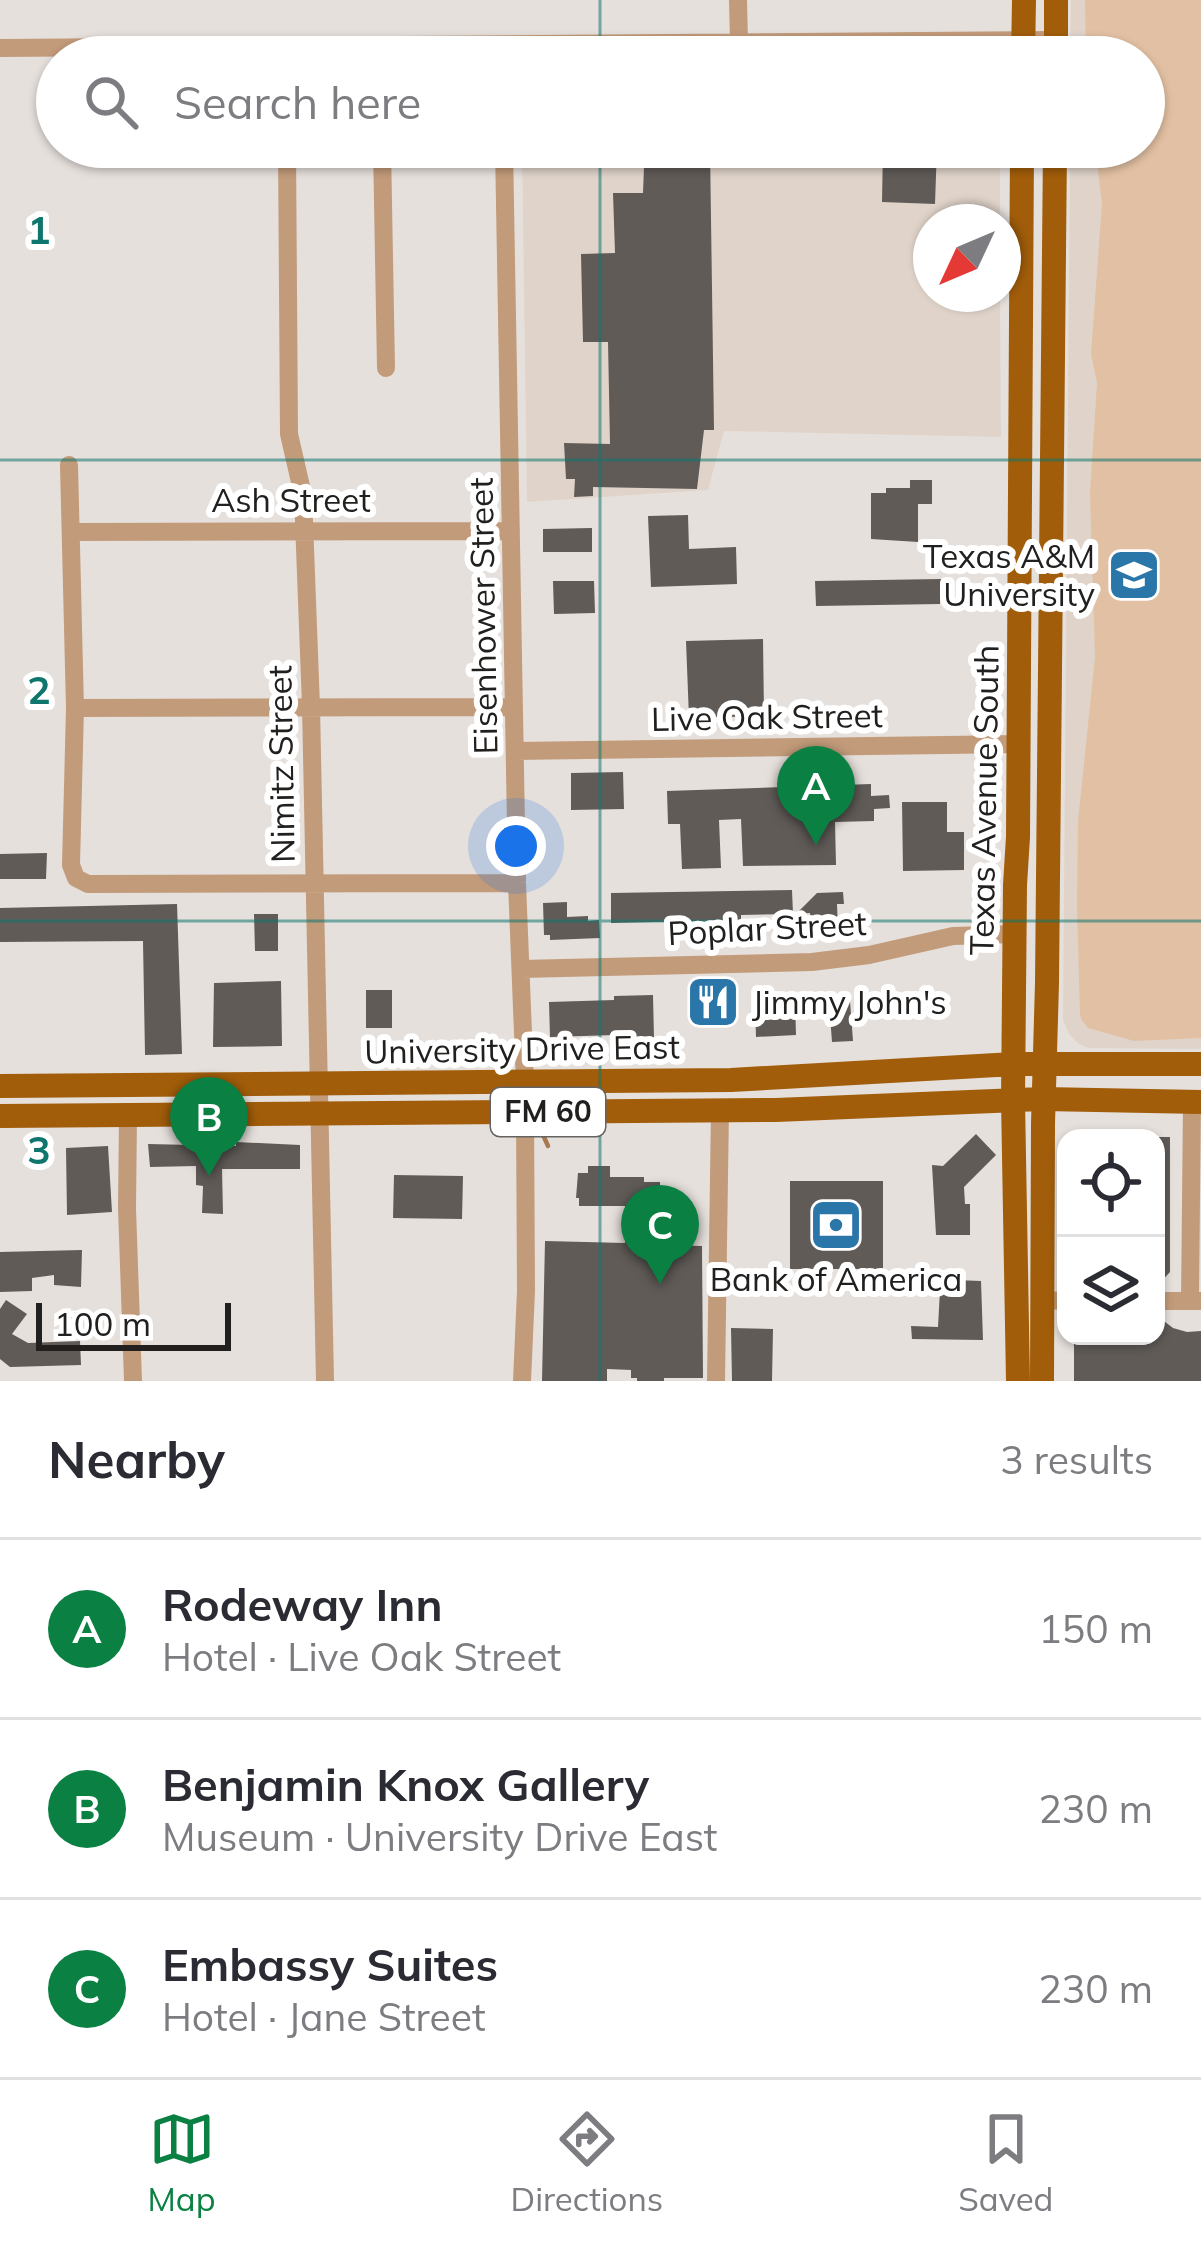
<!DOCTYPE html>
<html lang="en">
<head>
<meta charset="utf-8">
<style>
	:root { --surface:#fff; --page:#f2f2f3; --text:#2b2b33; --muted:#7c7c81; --line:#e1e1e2; --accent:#0b8043 }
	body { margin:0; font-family:Mulish,sans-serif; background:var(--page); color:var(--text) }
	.controls { position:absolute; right:36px; bottom:36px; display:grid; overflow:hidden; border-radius:24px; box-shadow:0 3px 9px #0004 }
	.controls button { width:108px; height:108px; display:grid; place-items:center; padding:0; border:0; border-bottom:3px solid var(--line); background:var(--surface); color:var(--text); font:60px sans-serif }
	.compass { position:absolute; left:913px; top:204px; width:108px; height:108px; border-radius:50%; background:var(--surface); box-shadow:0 3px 9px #0004; rotate:226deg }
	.scale { position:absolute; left:36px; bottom:30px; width:195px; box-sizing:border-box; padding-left:12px; border:6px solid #22201e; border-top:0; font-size:33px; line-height:42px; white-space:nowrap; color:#22201e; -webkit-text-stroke:9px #fff; paint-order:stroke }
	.you { position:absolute; left:516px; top:846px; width:42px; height:42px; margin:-30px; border:9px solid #fff; border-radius:50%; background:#1a73e8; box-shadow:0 0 0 18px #1a73e833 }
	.badge { display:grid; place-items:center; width:78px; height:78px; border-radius:50%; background:var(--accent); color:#fff; font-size:39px; font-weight:700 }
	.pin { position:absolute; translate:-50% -99px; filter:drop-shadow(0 3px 6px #0008) }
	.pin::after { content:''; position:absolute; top:63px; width:42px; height:36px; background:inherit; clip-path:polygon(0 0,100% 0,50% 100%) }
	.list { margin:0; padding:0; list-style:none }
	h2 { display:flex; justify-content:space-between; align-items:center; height:156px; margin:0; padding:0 48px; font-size:51px }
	h2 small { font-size:39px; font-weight:400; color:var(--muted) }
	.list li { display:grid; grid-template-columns:78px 1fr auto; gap:36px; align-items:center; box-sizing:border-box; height:180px; padding:0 48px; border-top:3px solid var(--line) }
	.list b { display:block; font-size:45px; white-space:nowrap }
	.list p { margin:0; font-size:39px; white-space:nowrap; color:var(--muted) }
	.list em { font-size:39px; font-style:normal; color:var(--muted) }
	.icon { flex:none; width:66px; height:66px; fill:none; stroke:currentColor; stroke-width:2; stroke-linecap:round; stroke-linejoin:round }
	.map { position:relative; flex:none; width:1201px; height:1381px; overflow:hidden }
	.search { position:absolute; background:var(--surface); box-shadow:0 3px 9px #0004; left:36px; right:36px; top:36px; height:132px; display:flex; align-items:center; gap:30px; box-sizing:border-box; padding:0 42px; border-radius:66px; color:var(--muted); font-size:45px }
	.sheet { height:696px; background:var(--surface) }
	nav { display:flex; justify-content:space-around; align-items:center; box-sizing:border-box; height:168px; border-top:3px solid var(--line); background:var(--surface); font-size:33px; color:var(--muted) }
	nav a { display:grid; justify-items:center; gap:6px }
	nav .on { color:var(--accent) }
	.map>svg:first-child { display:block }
</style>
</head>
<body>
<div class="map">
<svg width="1201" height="1381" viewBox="0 0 1201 1381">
	<rect width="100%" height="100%" fill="#e6e0dc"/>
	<path fill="#e0d4ca" d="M1071,0h130v1049l-112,-1 -10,-4 -10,-10 -6,-14 7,-873h74v-90h-74z
		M999,51v6h-475z
		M522,147h478v75h-69v72h69l1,143 -277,-6 -16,59 -181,12z"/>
	<path fill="#e2c0a3" d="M1085,0h116v1038l-67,3 -46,-13 -7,-9 -1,-6 -3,-105 1,-87 17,-164 -5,-164 7,-110 -6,-29 11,-151 -7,-56h49v-90h-58z"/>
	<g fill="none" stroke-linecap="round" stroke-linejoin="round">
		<path stroke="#a8794e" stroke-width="4.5" d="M539,1126l9,20"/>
	</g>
	<path fill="#605b57" d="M616,147h94l4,283h-10l-7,59 -104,-2v9l-19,1 1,-18h-9l-2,-36 46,1 -2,-102h-25l-2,-88 34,-1 -2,-60h30l1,-26h-28z
		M883,147h54l-2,57 -53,-2z
		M910,480h22v24h-14v38l-47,-3v-46h15v-5h24z
		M688,515l1,34 47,-2 1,37 -86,3 -3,-71z
		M592,528v24h-49v-23z
		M941,579l-1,25 -124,2 -1,-25z
		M553,581h41l1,32 -41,1z
		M763,639l1,77 -75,2 -3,-77z
		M623,772l1,37 -53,1v-37z
		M871,784v12l18,-1 1,13 -16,1v12l-39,1 1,43 -93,1 -2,-47 -22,1 2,48 -39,1 -2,-45h-12l-1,-33z
		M902,802h45v30h17v38l-61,1z
		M47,853l-1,26h-46v-25z
		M792,890l1,24 -52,1v5l-130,3v-30z
		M843,892l1,12h-7l1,25h-26l-2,-16 -14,1 21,-21z
		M567,902v15l21,-1v5l11,-1 1,18 -50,2v-5h-6l-1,-32z
		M177,904l5,150 -37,1 -2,-114 -143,1v-34z
		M254,914h24v37h-23z
		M281,981l1,65 -69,1 1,-64z
		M366,990h26v38h-26z
		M653,995l1,43 -38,1v-4l-66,2 -1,-35 65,-2v-4z
		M755,1000h40l1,35 -40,2z
		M850,1001l3,40 -21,1 -3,-40z
		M976,1134l20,21 -32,32 1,17h5v31h-34l-4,-70 11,1z
		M1156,1137h14v135l-14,15z
		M236,1142l64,3v24h-78l1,45 -21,-1 1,-27 -7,-1v-19l-46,1 -2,-23 88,2z
		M108,1146l4,66 -45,3 -1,-67z
		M588,1166h22v11h34v5h16v63l42,1 1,132h-39v3h-27v-3h-6v-8l-24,-1v12h-65l3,-140 80,2v-37h-46v-8h-3l2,-25h10z
		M394,1175l69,1 -1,43 -69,-1z
		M790,1181h93v88h-93z
		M82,1250l-1,37 -27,-2v-10l-22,3v13l-32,1v-40z
		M955,1280l26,1 2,59 -71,-1 -1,-13 27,1 2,-37 15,1z
		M6,1300l21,14 -15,20 16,9 52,-2 1,24 -71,2 -10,-8v-50z
		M1156,1315l17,13 14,4 14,-1v50h-127v-45h82z
		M731,1328l42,1 -1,52h-40z"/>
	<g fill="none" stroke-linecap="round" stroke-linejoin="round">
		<path stroke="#c29b7a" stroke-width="18" d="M738,0l1,42
			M0,48l1056,-8
			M287,147l2,287 14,61 8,211 14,675
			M382,147l4,221
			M504,147l13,736 8,200
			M69,465l6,243 -4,157 5,13 12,6 429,-1
			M72,532l439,-1
			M75,708l439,-1
			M515,751l504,-7
			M521,969l291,-7 57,-7 84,-19 62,-2
			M128,1115l-1,93 6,173
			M1043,1300l23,1
			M1156,1301h45
			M1190,1301l2,-199
			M522,1381l4,-90 -1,-178
			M716,1381l4,-271"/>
		<path stroke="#a15d0a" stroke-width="24" d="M1023,57l1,-57
			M1056,57v-57
			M0,1086l731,-6 283,-16h187
			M0,1116l776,-6 267,-11 158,3
			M1018,1381l-5,-281 2,-215 3,-48 4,-690
			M1042,1381l1,-257 4,-141 8,-836"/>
	</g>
	<path fill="none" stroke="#0f766e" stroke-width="3" stroke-opacity="0.55" d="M600,0v57M600,147v1234M0,460h1201M0,921h1201"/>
	<defs>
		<g id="university-square" transform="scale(2.7)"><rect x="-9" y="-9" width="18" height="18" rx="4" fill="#2a76a9" stroke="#fff"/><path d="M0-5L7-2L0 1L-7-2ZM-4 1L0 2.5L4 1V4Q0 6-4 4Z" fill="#fff"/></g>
		<g id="restaurant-square" transform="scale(2.7)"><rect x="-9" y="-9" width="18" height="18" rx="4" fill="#2a76a9" stroke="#fff"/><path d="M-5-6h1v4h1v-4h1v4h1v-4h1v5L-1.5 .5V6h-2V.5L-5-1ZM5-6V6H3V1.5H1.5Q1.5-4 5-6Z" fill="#fff"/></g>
		<g id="bank-square" transform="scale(2.7)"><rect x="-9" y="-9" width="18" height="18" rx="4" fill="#2a76a9" stroke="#fff"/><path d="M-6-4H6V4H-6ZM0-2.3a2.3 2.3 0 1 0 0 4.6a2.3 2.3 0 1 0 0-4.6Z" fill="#fff"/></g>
	</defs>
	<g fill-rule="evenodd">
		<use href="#university-square" x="1134" y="575"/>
		<use href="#restaurant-square" x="713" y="1002"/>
		<use href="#bank-square" x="836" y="1225"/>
	</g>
	<g text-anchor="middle" stroke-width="12" stroke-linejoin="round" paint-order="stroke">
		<rect fill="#fff" stroke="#646362" stroke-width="3" x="491" y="1088" width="114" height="48" rx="9"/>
		<g font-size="30" font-weight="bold" fill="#22201e">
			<text x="548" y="1122">FM 60</text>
		</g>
		<g font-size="33" fill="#22201e" stroke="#fff">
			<text x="291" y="512">Ash Street</text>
			<text transform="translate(483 616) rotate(-91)" y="12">Eisenhower Street</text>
			<text transform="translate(767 717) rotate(-1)" y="12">Live Oak Street</text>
			<text transform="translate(281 764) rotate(-91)" y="12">Nimitz Street</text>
			<text transform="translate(984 800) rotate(-89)" y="12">Texas Avenue South</text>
			<text transform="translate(767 928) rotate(-3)" y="12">Poplar Street</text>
			<text transform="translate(522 1049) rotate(-1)" y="12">University Drive East</text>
		</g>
		<g font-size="33" fill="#22201e" stroke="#fff" text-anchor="end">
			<text x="1095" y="568">Texas A&amp;M<tspan x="1095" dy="38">University</tspan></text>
			<text x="752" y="1014" text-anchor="start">Jimmy John's</text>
			<text x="836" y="1291" text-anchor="middle">Bank of America</text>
		</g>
	</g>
	<g font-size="39" text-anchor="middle" font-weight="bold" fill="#0f766e" stroke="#fff" stroke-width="12" stroke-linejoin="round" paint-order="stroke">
		<text x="39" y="244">1</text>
		<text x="39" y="704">2</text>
		<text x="39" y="1164">3</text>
	</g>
</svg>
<div class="controls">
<button><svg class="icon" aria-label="locate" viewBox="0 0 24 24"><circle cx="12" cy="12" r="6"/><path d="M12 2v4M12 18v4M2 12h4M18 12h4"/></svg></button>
<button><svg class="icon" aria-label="layers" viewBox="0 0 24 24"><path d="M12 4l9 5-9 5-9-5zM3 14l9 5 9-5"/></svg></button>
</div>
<svg class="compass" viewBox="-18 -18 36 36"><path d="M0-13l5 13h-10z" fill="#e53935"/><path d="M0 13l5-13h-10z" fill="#7c7c81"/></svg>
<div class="scale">100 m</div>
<div class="you"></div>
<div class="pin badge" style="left:816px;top:845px">A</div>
<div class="pin badge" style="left:209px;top:1176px">B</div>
<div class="pin badge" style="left:660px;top:1284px">C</div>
<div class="search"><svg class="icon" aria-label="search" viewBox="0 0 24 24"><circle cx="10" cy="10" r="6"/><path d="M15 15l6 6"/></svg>Search here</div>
</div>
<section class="sheet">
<h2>Nearby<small>3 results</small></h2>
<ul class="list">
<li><span class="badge">A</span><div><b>Rodeway Inn</b><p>Hotel · Live Oak Street</p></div><em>150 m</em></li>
<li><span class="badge">B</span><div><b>Benjamin Knox Gallery</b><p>Museum · University Drive East</p></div><em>230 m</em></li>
<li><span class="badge">C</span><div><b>Embassy Suites</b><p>Hotel · Jane Street</p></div><em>230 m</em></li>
</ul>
</section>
<nav>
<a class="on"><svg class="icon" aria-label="map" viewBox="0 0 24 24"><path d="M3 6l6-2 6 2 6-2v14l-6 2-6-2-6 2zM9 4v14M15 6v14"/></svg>Map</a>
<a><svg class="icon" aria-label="directions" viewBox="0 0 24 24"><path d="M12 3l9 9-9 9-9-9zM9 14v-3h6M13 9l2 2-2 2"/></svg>Directions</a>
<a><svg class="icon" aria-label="saved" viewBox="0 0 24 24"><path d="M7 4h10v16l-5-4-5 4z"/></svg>Saved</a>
</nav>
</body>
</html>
